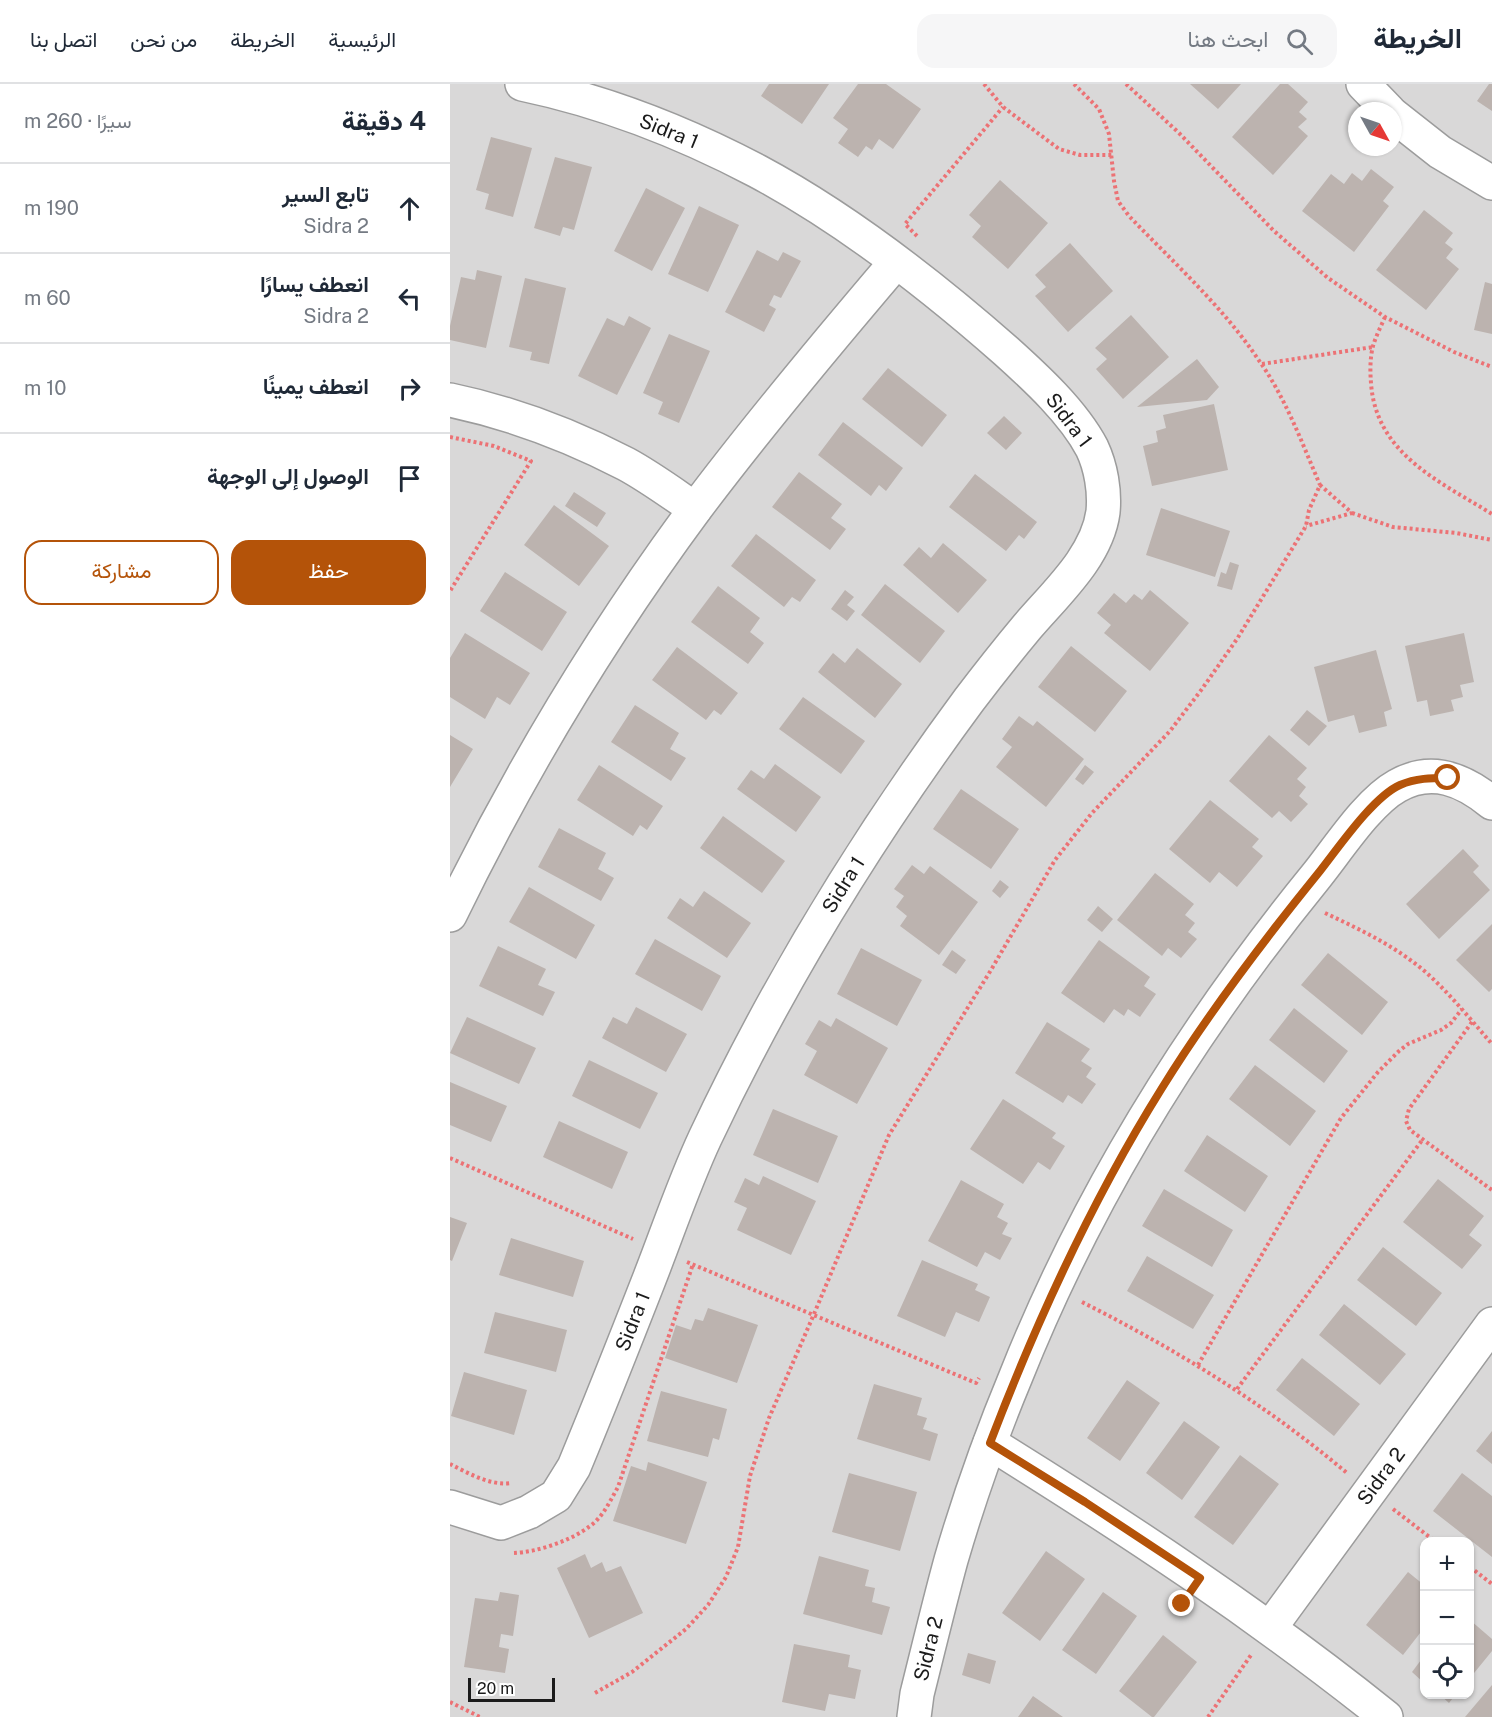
<!DOCTYPE html>
<html lang="ar">
<head>
<meta charset="utf-8">
<style>
	:root { --surface:#fff; --page:#f6f6f7; --text:#1f2937; --muted:#747a83; --line:#e0e1e3; --accent:#b45309 }
	body { margin:0; font-family:"Public Sans",Vazirmatn,sans-serif; background:var(--page); color:var(--text); direction:rtl }
	.controls { position:absolute; right:18px; bottom:18px; display:grid; overflow:hidden; border-radius:12px; box-shadow:0 2px 4px #0004 }
	.controls button { width:54px; height:54px; display:grid; place-items:center; padding:0; border:0; border-bottom:2px solid var(--line); background:var(--surface); color:var(--text); font:30px sans-serif }
	.compass { position:absolute; left:898px; top:18px; width:54px; height:54px; border-radius:50%; background:var(--surface); box-shadow:0 2px 4px #0004; rotate:130deg }
	.scale { position:absolute; left:18px; bottom:15px; width:87px; box-sizing:border-box; padding-left:6px; border:3px solid #1b1b1b; border-top:0; font-size:16px; line-height:21px; white-space:nowrap; color:#1b1b1b; -webkit-text-stroke:4px #fff; paint-order:stroke }
	.stop { position:absolute; width:18px; height:18px; margin:-14px; border:4px solid #b45309; border-radius:50%; background:#fff }
	.stop.end { background:#b45309; border-color:#fff; box-shadow:0 2px 6px #0008 }
	.list { margin:0; padding:0; list-style:none }
	h2 { display:flex; justify-content:space-between; align-items:center; height:78px; margin:0; padding:0 24px; font-size:26px }
	h2 small { font-size:20px; font-weight:400; color:var(--muted) }
	.list li { display:grid; grid-template-columns:39px 1fr auto; gap:18px; align-items:center; box-sizing:border-box; height:90px; padding:0 24px; border-top:2px solid var(--line) }
	.list b { display:block; font-size:22px; white-space:nowrap }
	.list p { margin:0; font-size:20px; white-space:nowrap; color:var(--muted) }
	.list em { font-size:20px; font-style:normal; color:var(--muted) }
	.actions { display:flex; gap:12px; padding:18px 24px }
	.actions a { flex:1; padding:14px 0; border:2px solid var(--accent); border-radius:18px; text-align:center; font-size:21px; color:var(--accent) }
	.actions .main { background:var(--accent); color:#fff }
	.icon { flex:none; width:33px; height:33px; fill:none; stroke:currentColor; stroke-width:2; stroke-linecap:round; stroke-linejoin:round }
	.map { position:relative; flex:none; width:1042px; height:1633px; overflow:hidden; direction:ltr }
	header { display:flex; align-items:center; gap:36px; box-sizing:border-box; height:84px; padding:0 30px; background:var(--surface); border-bottom:2px solid var(--line) }
	header strong { font-size:28px }
	nav { display:flex; gap:33px; margin-inline-start:auto; font-size:21px }
	.search { width:420px; height:54px; background:var(--page); display:flex; align-items:center; gap:15px; box-sizing:border-box; padding:0 21px; border-radius:18px; color:var(--muted); font-size:22px }
	main { display:flex }
	aside { flex:1; background:var(--surface) }
	.map>svg:first-child { display:block }
</style>
</head>
<body>
<header>
<strong>الخريطة</strong>
<div class="search"><svg class="icon" aria-label="search" viewBox="0 0 24 24"><circle cx="10" cy="10" r="6"/><path d="M15 15l6 6"/></svg>ابحث هنا</div>
<nav><a>الرئيسية</a><a>الخريطة</a><a>من نحن</a><a>اتصل بنا</a></nav>
</header>
<main>
<div class="map">
<svg width="1042" height="1633" viewBox="0 0 1042 1633">
	<rect width="100%" height="100%" fill="#ece7e2"/>
	<path fill="#d9d8d8" fill-rule="evenodd" d="M0,0h1042v1633h-1042zM907,27h36v36h-36zM974,1458h46v152h-46z"/>
	<path fill="#bcb3af" d="M319,0h60l-27,40 -41,-28z
		M408,0h28l35,25 -28,40 -14,-10 -7,11 -6,-4 -8,11 -20,-14 10,-14 -15,-11z
		M740,0h51l-23,25z
		M830,0h8l20,18 -9,10 8,7 -9,8 10,9 -35,39 -41,-38z
		M1039,0h3v27l-15,-10z
		M41,53l41,11 -19,69 -28,-8 4,-15 -13,-4z
		M105,73l37,10 -18,63 -11,-3 -3,9 -26,-8z
		M921,85l23,18 -11,14 6,5 -35,46 -52,-41 29,-37 13,10 8,-11 10,8z
		M550,96l48,43 -40,46 -36,-32 9,-11 -12,-11z
		M196,104l39,20 -33,63 -38,-20z
		M249,122l40,19 -31,67 -40,-18z
		M974,126l29,23 -8,10 8,6 -7,9 13,11 -33,41 -50,-40z
		M620,159l43,48 -45,41 -33,-36 11,-9 -11,-12z
		M307,166l21,11 5,-9 18,9 -20,37 -7,-3 -5,10 7,4 -12,23 -39,-20z
		M27,186l25,6 -16,72 -36,-8v-14l11,-49 14,3z
		M75,194l41,10 -17,76 -19,-4 2,-8 -23,-5z
		M1035,198l7,2v50l-18,-4z
		M681,231l38,42 -46,42 -27,-30 11,-10 -12,-11z
		M179,232l22,12 -34,67 -39,-19 29,-58 17,8z
		M219,250l41,17 -31,72 -21,-9 5,-12 -20,-9z
		M747,275l22,28 -12,13 -70,7z
		M438,284l59,47 -25,32 -60,-48z
		M764,320l14,66 -76,16 -9,-40 15,-4 -2,-11 10,-3 -3,-13z
		M554,332l18,17 -16,17 -19,-17z
		M393,338l60,46 -17,23 -7,-6 -8,11 -53,-41z
		M349,388l43,32 -11,14 15,11 -16,21 -58,-43z
		M525,390l62,48 -13,17 -5,-4 -13,16 -57,-44z
		M124,408l32,21 -9,14 -32,-21z
		M104,421l55,41 -30,40 -55,-41z
		M711,424l69,23 -15,46 -69,-22z
		M306,450l60,46 -16,22 -8,-5 -8,10 -53,-41z
		M493,459l44,37 -29,33 -55,-48 16,-18 12,11z
		M780,478l9,3 -7,25 -15,-4 4,-14 5,2z
		M55,488l62,40 -25,39 -62,-40z
		M435,500l60,47 -25,32 -59,-48z
		M268,502l42,32 -10,14 14,11 -16,21 -57,-42z
		M395,506l9,7 -7,8 8,6 -8,10 -16,-12z
		M700,506l39,33 -39,48 -46,-38 7,-8 -14,-12 17,-20 12,10 8,-9 8,6z
		M15,549l65,40 -20,32 -13,-8 -12,22 -35,-22v-39z
		M1014,549l10,49 -14,3 3,12 -12,3 3,11 -24,5 -3,-16 -10,2 -12,-56z
		M621,562l56,45 -32,41 -57,-45z
		M227,563l61,46 -17,22 -7,-5 -8,10 -54,-40z
		M407,564l45,36 -27,34 -57,-46 15,-19 12,10z
		M926,566l16,59 -8,3 3,14 -28,7 -5,-18 -26,7 -14,-55z
		M353,613l62,44 -24,33 -62,-45z
		M185,621l44,28 -9,16 16,9 -15,23 -60,-39z
		M857,626l20,16 -18,20 -19,-16z
		M569,632l14,10 4,-5 47,38 -38,48 -50,-40 16,-20 -10,-8z
		M0,651l23,14 -23,38z
		M819,651l38,33 -10,11 9,8 -7,9 9,8 -17,18 -12,-11 -7,7 -43,-37z
		M325,680l46,33 -25,35 -59,-43 14,-19 13,9z
		M149,681l64,41 -16,24 -7,-5 -7,11 -56,-36z
		M635,681l9,7 -11,13 -8,-6z
		M511,705l58,40 -28,40 -58,-40z
		M760,716l49,39 -7,8 11,9 -26,31 -18,-15 -9,11 -41,-34z
		M273,732l62,45 -23,32 -62,-45z
		M109,744l47,25 -8,16 16,9 -13,23 -63,-34z
		M1013,765l16,17 -6,6 17,18 -51,49 -33,-35z
		M462,781l12,9 6,-8 48,36 -39,53 -39,-29 7,-10 -11,-9 8,-11 -10,-7z
		M705,789l39,31 -9,11 10,8 -7,9 9,7 -16,19 -13,-10 -6,8 -45,-36z
		M550,796l9,7 -9,11 -8,-7z
		M79,803l66,38 -19,34 -67,-37z
		M254,807l47,32 -24,35 -60,-40 13,-20 13,9z
		M648,822l15,13 -11,13 -15,-12z
		M1042,840v65l-3,3 -33,-32z
		M205,855l66,37 -19,35 -67,-37z
		M649,856l51,37 -6,9 12,8 -16,23 -12,-8 -4,7 -10,-7 -10,14 -43,-30z
		M48,862l48,23 -8,16 17,7 -12,24 -64,-30z
		M411,864l61,32 -25,46 -60,-32z
		M502,866l14,10 -10,14 -14,-9z
		M878,869l60,49 -26,33 -61,-50z
		M186,923l51,27 -21,38 -64,-34 11,-21 14,7z
		M844,924l54,43 -24,32 -55,-43z
		M17,933l69,31 -17,36 -69,-31z
		M386,934l52,30 -31,56 -53,-29 13,-24 -12,-7 14,-24 12,7z
		M597,938l43,27 -9,12 11,7 -6,9 10,7 -14,20 -14,-9 -5,8 -48,-30z
		M139,976l69,33 -18,36 -68,-33z
		M805,981l61,46 -26,35 -61,-47z
		M0,998l57,24 -16,36 -41,-17z
		M553,1015l53,34 -4,5 13,8 -15,24 -12,-8 -15,22 -53,-35z
		M323,1025l65,27 -20,47 -65,-28z
		M109,1037l69,31 -16,37 -69,-32z
		M757,1051l61,41 -23,36 -61,-41z
		M313,1092l53,25 -25,54 -54,-25 10,-22 -13,-6 11,-24 14,7z
		M988,1095l46,37 -15,19 13,10 -20,24 -59,-47z
		M511,1096l43,24 -7,13 11,6 -6,11 10,4 -12,22 -15,-8 -8,15 -49,-26z
		M714,1105l69,41 -21,37 -70,-41z
		M0,1133l17,6 -15,38 -2,-1z
		M61,1154l73,23 -11,36 -74,-22z
		M933,1163l59,46 -26,33 -59,-46z
		M697,1172l67,39 -21,34 -66,-38z
		M472,1176l56,24 -3,6 15,7 -11,25 -23,-10 -11,25 -48,-21z
		M894,1220l62,50 -26,31 -61,-50z
		M258,1224l50,17 -21,58 -72,-25 11,-33 15,5 4,-11 8,2z
		M45,1228l72,18 -11,42 -72,-19z
		M852,1274l58,46 -26,32 -58,-46z
		M14,1288l63,18 -13,45 -63,-19z
		M677,1296l33,23 -40,58 -33,-23z
		M424,1300l48,14 -5,17 10,3 -4,11 15,5 -8,27 -73,-22z
		M211,1307l66,18 -8,31 -6,-2 -5,19 -61,-16z
		M734,1337l36,26 -38,53 -36,-27z
		M1042,1347v33l-16,-13z
		M790,1371l39,29 -46,61 -39,-28z
		M198,1378l59,20 -21,62 -73,-23 18,-55 15,5z
		M399,1389l68,19 -17,59 -68,-19z
		M1012,1389l30,23v61l-59,-46z
		M596,1467l39,28 -45,62 -38,-28z
		M135,1470l6,14 11,-6 4,10 15,-6 22,47 -54,25 -32,-70z
		M369,1472l50,14 -4,16 10,2 -3,14 18,5 -8,28 -79,-21z
		M958,1488l16,13v43l-21,27 -37,-30z
		M50,1508l19,3 -6,41 -12,-2 -2,13 10,2 -4,24 -41,-6 11,-69 23,3z
		M653,1508l34,24 -41,58 -34,-24z
		M1020,1536l22,19v12l-22,27z
		M713,1551l34,27 -43,55h-2l-33,-26z
		M344,1560l56,11 -2,12 13,3 -6,29 -26,-5 -4,17 -43,-9z
		M518,1569l28,8 -6,23 -28,-9z
		M974,1572v27l-12,-11z
		M1042,1601v32h-27z
		M989,1610h17l-7,9z
		M583,1612l30,21h-45z"/>
	<g fill="none" stroke-linecap="round" stroke-linejoin="round">
		<g stroke="#9c9c9c" stroke-width="36">
			<g id="minor">
				<path d="M913,0l26,27"/>
				<path d="M943,31l47,37 52,31"/>
				<path d="M0,316c62,13 120,35 176,64 24,13 47,30 69,45"/>
				<path d="M0,831c69,-142 152,-280 246,-407 63,-84 131,-165 200,-246"/>
				<path d="M540,1359c137,85 270,173 396,274"/>
				<path id="s1" d="M0,1423l51,16 28,-11 27,-16 18,-29c26,-63 51,-126 76,-190 18,-46 34,-94 55,-139 73,-155 162,-300 264,-438 19,-25 38,-49 58,-73 28,-33 70,-70 76,-115 2,-21 -2,-45 -11,-64 -19,-36 -56,-70 -86,-97 -75,-66 -161,-133 -249,-180 -74,-39 -154,-70 -235,-87"/>
				<path id="s2" d="M820,1544l222,-304"/>
				<path id="s3" d="M464,1633l3,-23c11,-44 22,-90 34,-134 18,-62 40,-124 65,-184 73,-183 177,-349 301,-501 21,-26 51,-73 80,-89 35,-20 67,-6 95,17"/>
			</g>
		</g>
		<path stroke="#ec7275" stroke-width="4" stroke-dasharray="3 3" stroke-linecap="butt" d="M534,0l19,23 56,42 21,6h32
			M624,0l25,25 10,25 5,47 4,20 11,15c45,47 95,92 131,146 26,37 42,81 60,123
			M676,0l53,49 95,98 54,47 57,39 69,35 38,15
			M467,152l-12,-12 98,-117
			M935,233c-4,9 -9,19 -12,29 -3,12 -3,25 -2,37 5,71 68,98 121,131
			M812,280l111,-17
			M0,353l44,9 37,15 -81,130
			M902,429l41,14 63,6 36,7
			M875,829c34,16 68,32 97,56 26,22 48,50 70,75
			M1022,938l-63,87 -3,12 4,9 82,60
			M0,1074l183,81
			M237,1178l289,121 3,-5
			M632,1218c95,48 183,102 265,171
			M748,1281l143,-247 37,-46 21,-21 9,-7 33,-14 10,-7 11,-14
			M787,1305l186,-250
			M0,1380c18,9 40,22 61,19
			M943,1425l43,33
			M64,1469c23,-1 57,-12 76,-27 13,-9 20,-25 28,-39l75,-223
			M1020,1483l22,17
			M145,1609l37,-21 54,-43 22,-24 18,-28 12,-30 12,-71 19,-58 45,-104 75,-179 102,-165 64,-110 37,-47 78,-82 32,-42 35,-50 69,-113 3,-16 11,-25 32,28 -46,13
			M0,1618l30,15
			M758,1633l43,-62 -1,-1"/>
		<use href="#minor" stroke="#fff" stroke-width="33"/>
	</g>
	<g fill="none" stroke-linecap="round" stroke-linejoin="round">
		<path stroke="#b45309" stroke-width="8" d="M732,1520l18,-26 -115,-76 -95,-59c47,-123 102,-243 172,-355 47,-76 102,-148 158,-217 19,-24 53,-74 80,-86 16,-7 31,-7 48,-7"/>
	</g>
	<g text-anchor="middle" stroke-width="4.5" stroke-linejoin="round" paint-order="stroke">
		<g font-size="20" fill="#1b1b1b" stroke="#fff">
			<text transform="translate(219 47) rotate(22)" y="7">Sidra 1</text>
			<text transform="translate(619 336) rotate(53)" y="7">Sidra 1</text>
			<text dy="7" stroke="none"><textPath href="#s1" startOffset="792">Sidra 1</textPath></text>
			<text dy="7" stroke="none"><textPath href="#s1" startOffset="306">Sidra 1</textPath></text>
			<text dy="7" stroke="none"><textPath href="#s2" startOffset="188">Sidra 2</textPath></text>
			<text dy="7" stroke="none"><textPath href="#s3" startOffset="70">Sidra 2</textPath></text>
		</g>
	</g>
</svg>
<div class="controls">
<button>+</button>
<button>−</button>
<button><svg class="icon" aria-label="locate" viewBox="0 0 24 24"><circle cx="12" cy="12" r="6"/><path d="M12 2v4M12 18v4M2 12h4M18 12h4"/></svg></button>
</div>
<svg class="compass" viewBox="-18 -18 36 36"><path d="M0-13l5 13h-10z" fill="#e53935"/><path d="M0 13l5-13h-10z" fill="#747a83"/></svg>
<div class="scale">20 m</div>
<div class="stop" style="left:998px;top:694px"></div>
<div class="stop end" style="left:732px;top:1520px"></div>
</div>
<aside>
<h2>4 دقيقة<small>سيرًا · 260 m</small></h2>
<ul class="list">
<li><svg class="icon" aria-label="ahead" viewBox="0 0 24 24"><path d="M12 20V5M6 11l6-6 6 6"/></svg><div><b>تابع السير</b><p>Sidra 2</p></div><em>190 m</em></li>
<li><svg class="icon" aria-label="left" viewBox="0 0 24 24"><path d="M17 20v-9H6M10 6l-5 5 5 5"/></svg><div><b>انعطف يسارًا</b><p>Sidra 2</p></div><em>60 m</em></li>
<li><svg class="icon" aria-label="right" viewBox="0 0 24 24"><path d="M7 20v-9h11M14 6l5 5-5 5"/></svg><div><b>انعطف يمينًا</b></div><em>10 m</em></li>
<li><svg class="icon" aria-label="arrive" viewBox="0 0 24 24"><path d="M6 21V4h12l-3 4 3 4H6"/></svg><div><b>الوصول إلى الوجهة</b></div></li>
</ul>
<div class="actions"><a class="main">حفظ</a><a>مشاركة</a></div>
</aside>
</main>
</body>
</html>
